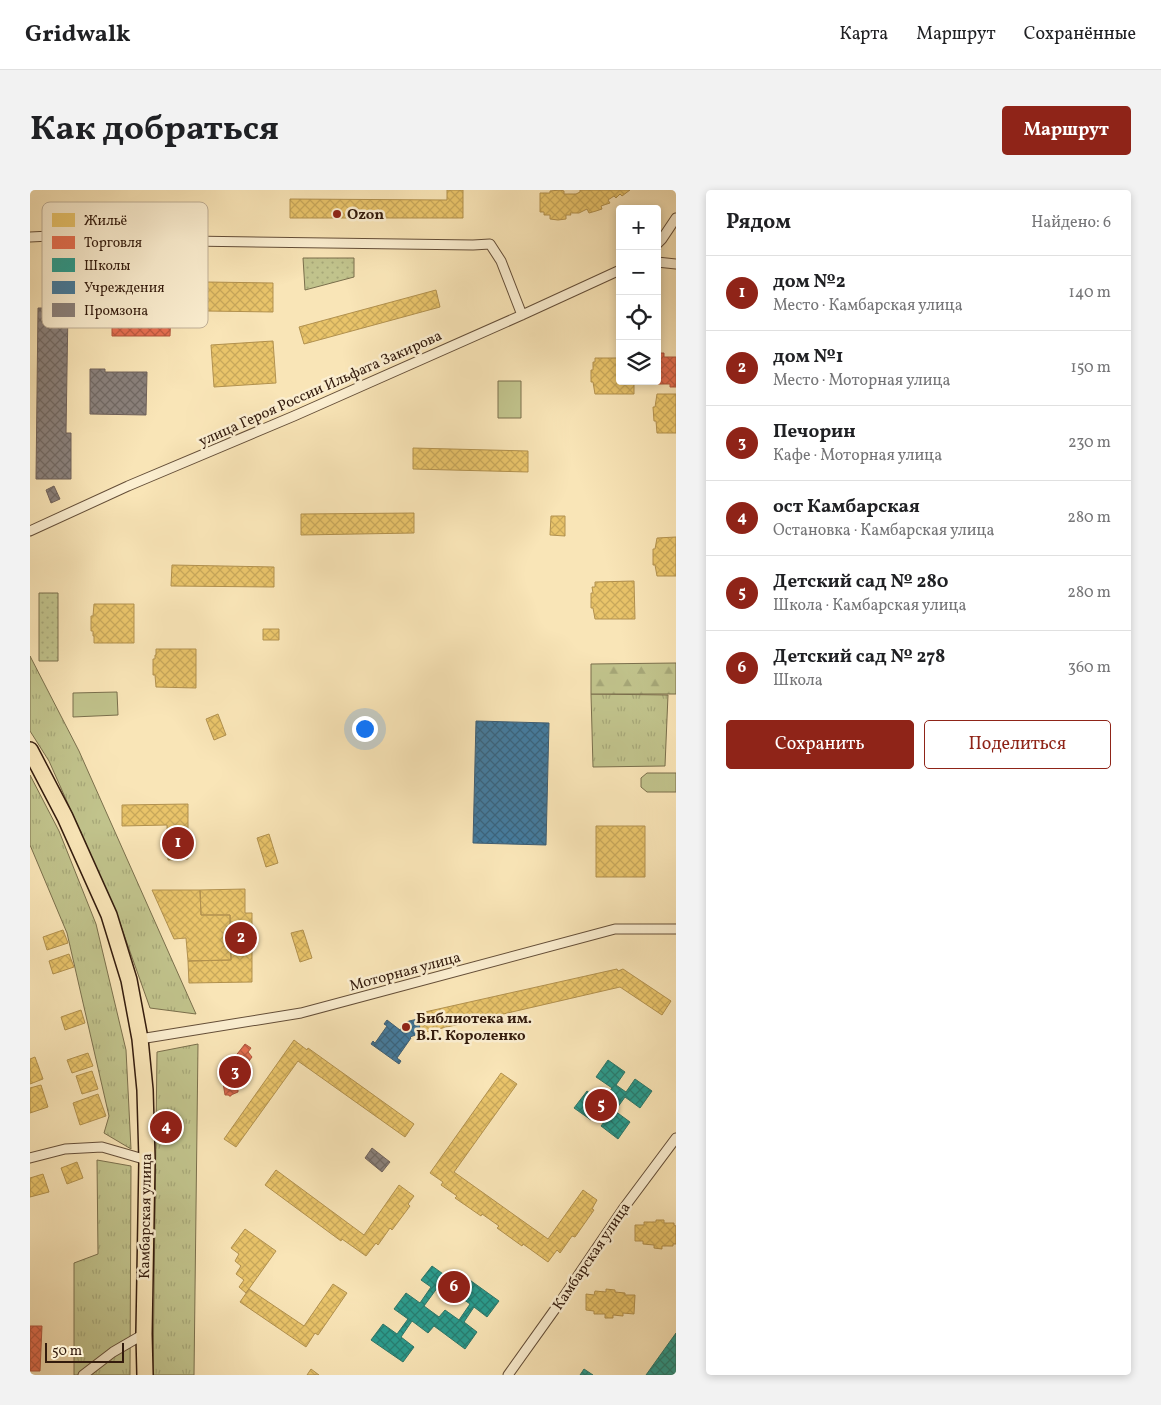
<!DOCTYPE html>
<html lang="ru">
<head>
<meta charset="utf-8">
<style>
	:root { --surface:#fff; --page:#f2f2f2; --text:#202124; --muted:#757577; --line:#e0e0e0; --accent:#8f2418 }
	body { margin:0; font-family:Vollkorn,serif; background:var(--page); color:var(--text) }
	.controls { position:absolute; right:15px; top:15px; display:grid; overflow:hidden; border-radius:5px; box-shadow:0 2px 8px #0003 }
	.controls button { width:45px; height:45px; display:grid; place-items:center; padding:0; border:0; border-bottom:1px solid var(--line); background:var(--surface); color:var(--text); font:25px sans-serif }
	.scale { position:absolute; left:15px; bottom:12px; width:79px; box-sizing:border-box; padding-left:5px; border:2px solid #331b0d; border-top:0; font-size:14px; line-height:18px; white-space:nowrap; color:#331b0d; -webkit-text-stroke:4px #fbeed0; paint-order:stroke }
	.you { position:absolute; left:334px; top:538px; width:18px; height:18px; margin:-12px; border:4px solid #fff; border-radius:50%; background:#1a73e8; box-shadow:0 0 0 8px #1a73e833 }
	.badge { display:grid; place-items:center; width:32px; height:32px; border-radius:50%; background:var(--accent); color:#fff; font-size:16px; font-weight:700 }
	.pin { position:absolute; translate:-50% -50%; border:2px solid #fff; box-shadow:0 1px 5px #0006 }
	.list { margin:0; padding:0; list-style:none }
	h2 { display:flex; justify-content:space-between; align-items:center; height:65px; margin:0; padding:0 20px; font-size:21px }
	h2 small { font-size:16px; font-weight:400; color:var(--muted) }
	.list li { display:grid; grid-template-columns:32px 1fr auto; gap:15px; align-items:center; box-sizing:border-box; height:75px; padding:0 20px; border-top:1px solid var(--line) }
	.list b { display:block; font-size:19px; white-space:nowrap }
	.list p { margin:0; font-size:16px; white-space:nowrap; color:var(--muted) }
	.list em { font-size:16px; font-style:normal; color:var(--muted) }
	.actions { display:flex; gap:10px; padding:15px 20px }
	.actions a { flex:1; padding:11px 0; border:1px solid var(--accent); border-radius:5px; text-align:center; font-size:18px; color:var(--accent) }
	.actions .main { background:var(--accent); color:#fff }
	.icon { flex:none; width:28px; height:28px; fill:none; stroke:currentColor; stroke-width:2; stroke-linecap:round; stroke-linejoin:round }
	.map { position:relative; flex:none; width:646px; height:1185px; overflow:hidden; border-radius:5px }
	header { display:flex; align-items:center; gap:30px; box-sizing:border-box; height:70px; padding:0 25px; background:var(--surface); border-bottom:1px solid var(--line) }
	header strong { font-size:24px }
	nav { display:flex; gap:28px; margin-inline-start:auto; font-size:18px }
	.intro { display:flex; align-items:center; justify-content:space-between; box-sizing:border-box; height:120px; padding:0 30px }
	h1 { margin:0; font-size:35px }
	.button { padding:12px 22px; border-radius:5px; background:var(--accent); color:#fff; font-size:18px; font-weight:700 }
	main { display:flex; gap:30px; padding:0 30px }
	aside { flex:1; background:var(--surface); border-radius:5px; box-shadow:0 2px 8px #0003 }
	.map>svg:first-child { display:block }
</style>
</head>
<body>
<header>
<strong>Gridwalk</strong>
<nav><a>Карта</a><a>Маршрут</a><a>Сохранённые</a></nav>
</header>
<div class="intro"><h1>Как добраться</h1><a class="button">Маршрут</a></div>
<main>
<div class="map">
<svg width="646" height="1185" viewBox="0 0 646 1185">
	<defs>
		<pattern id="grass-tufts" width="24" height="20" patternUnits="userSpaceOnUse" patternTransform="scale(1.25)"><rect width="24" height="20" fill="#c1c38c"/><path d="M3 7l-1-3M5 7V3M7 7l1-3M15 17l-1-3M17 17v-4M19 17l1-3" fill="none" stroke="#a6a778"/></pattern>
		<pattern id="forest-firs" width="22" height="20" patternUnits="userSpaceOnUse" patternTransform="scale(1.25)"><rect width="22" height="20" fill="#c1c38c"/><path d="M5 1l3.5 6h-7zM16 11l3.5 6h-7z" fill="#a6a778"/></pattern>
		<pattern id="park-dots" width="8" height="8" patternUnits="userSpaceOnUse" patternTransform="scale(1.25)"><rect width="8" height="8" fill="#c1c38c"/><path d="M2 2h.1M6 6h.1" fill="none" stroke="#a6a778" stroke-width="1.8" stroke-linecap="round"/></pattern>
		<pattern id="homes-cross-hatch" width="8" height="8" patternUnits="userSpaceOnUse" patternTransform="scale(1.25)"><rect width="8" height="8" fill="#e9c46a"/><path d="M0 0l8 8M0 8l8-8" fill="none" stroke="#c8a85b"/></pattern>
		<pattern id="shops-cross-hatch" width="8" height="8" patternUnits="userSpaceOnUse" patternTransform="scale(1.25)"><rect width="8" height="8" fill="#e76f51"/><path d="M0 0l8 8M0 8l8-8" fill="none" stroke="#bc5a42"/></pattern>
		<pattern id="schools-cross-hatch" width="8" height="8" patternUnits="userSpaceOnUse" patternTransform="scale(1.25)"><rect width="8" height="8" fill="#2a9d8f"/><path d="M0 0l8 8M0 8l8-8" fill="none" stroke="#257f73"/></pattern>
		<pattern id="public-cross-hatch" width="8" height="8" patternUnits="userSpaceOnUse" patternTransform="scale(1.25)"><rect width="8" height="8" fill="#457b9d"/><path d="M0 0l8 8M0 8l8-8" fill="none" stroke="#3a647e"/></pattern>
		<pattern id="industry-cross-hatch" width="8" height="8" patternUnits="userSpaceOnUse" patternTransform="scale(1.25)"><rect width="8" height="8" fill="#8a817c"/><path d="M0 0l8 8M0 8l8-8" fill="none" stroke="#716964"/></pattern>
	</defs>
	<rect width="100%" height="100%" fill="#f9e5b7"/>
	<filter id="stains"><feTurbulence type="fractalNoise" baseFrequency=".004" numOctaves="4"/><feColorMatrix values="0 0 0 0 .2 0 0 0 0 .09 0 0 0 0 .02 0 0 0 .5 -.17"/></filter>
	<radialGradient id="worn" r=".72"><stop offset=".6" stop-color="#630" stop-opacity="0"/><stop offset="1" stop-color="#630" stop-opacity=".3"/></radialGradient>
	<path fill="url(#grass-tufts)" stroke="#7a6f4c" d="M0,466l49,95 117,263 -46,-6 -34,-96 -67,-151 -19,-30z
		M561,504l77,1 -3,71 -72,1z
		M0,585l29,56 37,93 30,126 5,99 -27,-16 5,-17 -42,-183 -37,-88z
		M168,854l-4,331h-41l4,-323z
		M67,970l34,6 -1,209h-56v-112l24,-9z"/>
	<path fill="url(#forest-firs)" stroke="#7a6f4c" d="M646,473v31h-85v-30z"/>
	<path fill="url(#park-dots)" stroke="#7a6f4c" d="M273,68h51v19l-49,13z
		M9,403h19v68h-19z"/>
	<path fill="#c1c38c" stroke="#7a6f4c" d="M468,191h23v37h-23z
		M87,502l1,23 -45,2v-24z
		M617,583h29v19h-29l-6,-5v-9z"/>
	<path fill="url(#homes-cross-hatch)" stroke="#b2914e" d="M417,0h16v28h-173v-19l157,1z
		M530,0l4,1v3h12l4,-2v-2h50l-8,6 -2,-2 -4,4 -2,-2 -6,4 2,3 -9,3 1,3 -6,2 -7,2 -2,-4 -8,4h-9l1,2h-5v4l-8,1 -8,-1v-4h-6v-3h-4v-19h10v-2z
		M177,92l66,1v29l-66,-1z
		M406,100l4,17 -136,37 -5,-17z
		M243,151l3,42 -62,4 -3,-42z
		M565,168h25v23h14v13h-39l-2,-12h-2v-12h2v-8h2z
		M627,204h19v39h-19l-1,-12h-2l-1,-14h2z
		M383,258l115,3v21l-115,-3z
		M384,323v20l-113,2v-21z
		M521,326h14v20l-15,-1z
		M646,347v39h-19l-2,-11h-2v-16h2l2,-11z
		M142,375l102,2v20l-103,-1z
		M604,391l1,38h-40l-2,-11h-2v-15h2l-1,-6h3v-5z
		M64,414h40v39h-40v-7h-1v-5h-2v-15h2z
		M233,439h16v11h-16z
		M126,459h40v39l-40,-1 -1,-12h-2v-16h2v-4h1z
		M188,524l8,21 -12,5 -8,-21z
		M158,614v55l-20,1 -1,-35 -45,1v-21z
		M566,636h49v51h-49z
		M239,644l9,29 -12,4 -9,-29z
		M215,699v24h7v69l-63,1 -1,-22 43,-1 -1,-45h-29l-1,-25z
		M122,700h48l1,25h29l1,45 -43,1 -2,-23 -12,1z
		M33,740l5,13 -21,7 -4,-13z
		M273,740l9,28 -12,4 -9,-29z
		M39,764l5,13 -21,7 -4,-13z
		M587,779l1,2 5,-2 48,32 -9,14 -42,-28 -199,46 -5,-19z
		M51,820l4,13 -20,7 -4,-13z
		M264,850l13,10 1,-2 106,76 -9,13 -107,-76 -62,86 -12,-8z
		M58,863l5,13 -21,7 -5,-13z
		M5,867l8,22 -13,5v-25z
		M62,881l6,18 -16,5 -6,-18z
		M471,883l16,11 -63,88 94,67 35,-49 14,10 -5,9 2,1 -19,27 -3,-1 -12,17 -3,-3 -9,12 -25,-18 -1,2 -25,-18 2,-2 -17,-12 -1,2 -26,-18 2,-2 -16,-11 2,-3 -13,-9z
		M11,895l7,22 -18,6v-25z
		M68,904l8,22 -26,9 -7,-22z
		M47,972l6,16 -16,6 -6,-16z
		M246,980l88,65 35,-50 15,11 -6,8 2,2 -18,24 -2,-2 -12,17 -2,-2 -10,13 -24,-17 -1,2 -76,-56z
		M13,984l6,18 -19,5v-19z
		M626,1030h8v3h10v2l2,1v18h-3v2h-11v3l-8,-1v-3l-11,-1v-3h-8v-16h9v-3h12z
		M215,1039l31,22 -30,42 -7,-6 5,-7 -8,-6 5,-8 -6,-5 4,-7 -8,-6z
		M303,1094l14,9 -29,42 -3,-2 -9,14 -66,-45 9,-13 55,37z
		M576,1099l9,1v2l10,1v2h10l-1,19 -11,-1v3l-10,-1v3h-8v-4h-11v-3l-8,-1v-16l8,1 1,-4 11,1z
		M281,1179l8,6h-12z"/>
	<path fill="url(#shops-cross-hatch)" stroke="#b1563d" d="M82,121h59l-1,25h-58z
		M627,163h7v4h12v30h-6v-3h-36v-3h23z
		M215,854l6,4 -3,4 4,5 -3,4 3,8 -8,6v8l-6,3v6l-7,3v1h-2v-1h-4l-5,-31 10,-1z
		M0,1136h12l-2,45h-10z"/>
	<path fill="url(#schools-cross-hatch)" stroke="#2d7668" d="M578,870l17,12 -9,13 10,7 9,-13 17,12 -12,17 -15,-11 -10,14 15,11 -12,17 -17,-13 9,-12 -9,-7 -10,13 -17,-12 13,-17 15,11 10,-14 -16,-11z
		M402,1076l14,10 -22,30 15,11 6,-7 14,10 11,-16 -14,-10 11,-16 32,23 -12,16 -13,-10 -10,15 13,10 -12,17 -31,-23 -6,7 -16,-12 -11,16 13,10 -11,15 -32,-22 12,-16 14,10 11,-15 -14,-10 12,-16 14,10 11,-16 -10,-7z
		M646,1143v42h-30z
		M554,1179l9,6h-13z"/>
	<path fill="url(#public-cross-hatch)" stroke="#405e72" d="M446,531l73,2 -3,122 -73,-2z
		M388,829l3,14 -11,4 1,1 -14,20 4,3 -2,3 -28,-20 2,-3 2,2 12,-17 -3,-2 3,-4 13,10 4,-6 5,-3z"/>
	<path fill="url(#industry-cross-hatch)" stroke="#70625b" d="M8,118h30l-2,125h5v46h-35z
		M60,179h15v3h42l-1,43 -56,-1z
		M24,296l6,13 -9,4 -5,-13z
		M342,958l18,14 -8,10 -17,-14z"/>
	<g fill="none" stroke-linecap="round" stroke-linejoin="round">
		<g stroke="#644e38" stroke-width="11">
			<path id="street" d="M0,47c51,-3 108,-1 159,4l284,4 17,-1 11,17 21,54
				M627,54l5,-5 14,-21
				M627,72l19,2
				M0,341l98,-45 166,-70 228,-101 98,-45
				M110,849l161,-26 314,-84h61
				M0,968l35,-9 37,-2 45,13
				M53,1185l30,-23 31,-18
				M478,1185l50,-70 65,-96 53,-71"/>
		</g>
		<g stroke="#331b0d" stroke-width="18">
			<path id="primary" d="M0,560l35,67 44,98 20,65 11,59 5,51 2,70 -3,174 1,41"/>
		</g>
		<use href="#street" stroke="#fbeed0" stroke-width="9"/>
		<use href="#primary" stroke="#f9e5b7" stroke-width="15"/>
	</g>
	<g fill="#8f2418" stroke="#fbeed0" stroke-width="2">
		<circle cx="307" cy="24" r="5"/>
		<circle cx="376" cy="837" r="5"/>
	</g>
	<g text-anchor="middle" stroke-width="5" stroke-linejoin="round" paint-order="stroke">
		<g font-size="15" font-weight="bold" fill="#331b0d" stroke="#fbeed0" text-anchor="start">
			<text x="317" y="29">Ozon</text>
			<text x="386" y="833">Библиотека им.<tspan x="386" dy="17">В.Г. Короленко</tspan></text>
		</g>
		<g font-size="15" fill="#331b0d" stroke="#fbeed0">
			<text transform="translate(290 198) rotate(-24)" y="5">улица Героя России Ильфата Закирова</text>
			<text transform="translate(375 781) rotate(-15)" y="5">Моторная улица</text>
			<text transform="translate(115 1026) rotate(-89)" y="5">Камбарская улица</text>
			<text transform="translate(561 1066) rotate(-56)" y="5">Камбарская улица</text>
		</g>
	</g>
	<rect x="12" y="12" width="166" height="126" rx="8" fill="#fbeed0" stroke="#bfaf96" stroke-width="1"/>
	<rect x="22" y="23" width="23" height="14" fill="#e9c46a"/>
	<rect x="22" y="46" width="23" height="13" fill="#e76f51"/>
	<rect x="22" y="68" width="23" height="14" fill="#2a9d8f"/>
	<rect x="22" y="91" width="23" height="13" fill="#457b9d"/>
	<rect x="22" y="113" width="23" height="14" fill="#8a817c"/>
	<g font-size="14" fill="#331b0d">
		<text x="54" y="35">Жильё</text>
		<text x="54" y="57">Торговля</text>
		<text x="54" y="80">Школы</text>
		<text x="54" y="102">Учреждения</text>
		<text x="54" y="125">Промзона</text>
	</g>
	<rect width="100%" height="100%" filter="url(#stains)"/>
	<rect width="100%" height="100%" fill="url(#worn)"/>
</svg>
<div class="controls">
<button>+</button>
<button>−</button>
<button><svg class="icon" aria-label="locate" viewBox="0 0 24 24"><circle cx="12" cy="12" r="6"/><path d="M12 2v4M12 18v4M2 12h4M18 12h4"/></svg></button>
<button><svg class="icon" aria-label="layers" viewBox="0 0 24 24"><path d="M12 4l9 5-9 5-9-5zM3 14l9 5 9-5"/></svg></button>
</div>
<div class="scale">50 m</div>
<div class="you"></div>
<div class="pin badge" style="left:148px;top:653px">1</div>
<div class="pin badge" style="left:211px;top:748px">2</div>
<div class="pin badge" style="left:205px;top:882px">3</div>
<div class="pin badge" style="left:136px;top:937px">4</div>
<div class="pin badge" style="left:571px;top:915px">5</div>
<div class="pin badge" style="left:424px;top:1097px">6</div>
</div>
<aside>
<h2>Рядом<small>Найдено: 6</small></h2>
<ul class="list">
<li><span class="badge">1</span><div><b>дом №2</b><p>Место · Камбарская улица</p></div><em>140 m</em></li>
<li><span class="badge">2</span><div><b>дом №1</b><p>Место · Моторная улица</p></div><em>150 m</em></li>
<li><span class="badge">3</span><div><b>Печорин</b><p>Кафе · Моторная улица</p></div><em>230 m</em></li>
<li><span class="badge">4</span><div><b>ост Камбарская</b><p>Остановка · Камбарская улица</p></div><em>280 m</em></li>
<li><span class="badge">5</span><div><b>Детский сад № 280</b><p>Школа · Камбарская улица</p></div><em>280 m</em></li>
<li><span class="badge">6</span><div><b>Детский сад № 278</b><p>Школа</p></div><em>360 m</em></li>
</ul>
<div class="actions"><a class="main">Сохранить</a><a>Поделиться</a></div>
</aside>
</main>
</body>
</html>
